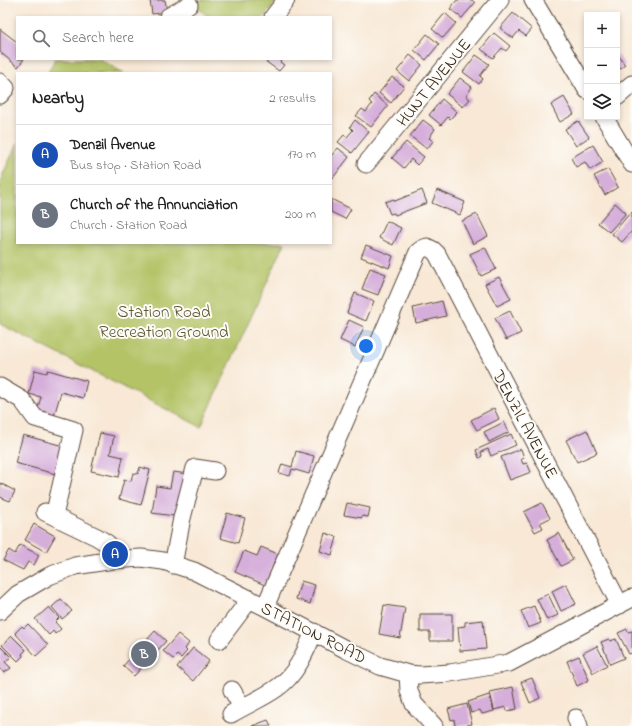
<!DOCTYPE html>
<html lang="en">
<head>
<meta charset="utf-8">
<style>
	:root { --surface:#fff; --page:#f2f2f2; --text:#222; --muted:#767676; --line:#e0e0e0; --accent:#d1495b }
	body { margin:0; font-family:"Indie Flower",sans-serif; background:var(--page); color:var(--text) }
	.controls { position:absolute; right:12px; top:12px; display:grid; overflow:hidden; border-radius:0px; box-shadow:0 2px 6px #0003 }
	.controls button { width:36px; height:36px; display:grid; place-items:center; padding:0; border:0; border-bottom:1px solid var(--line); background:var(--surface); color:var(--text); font:20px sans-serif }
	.you { position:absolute; left:366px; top:346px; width:14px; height:14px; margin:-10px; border:3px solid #fff; border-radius:50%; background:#1a73e8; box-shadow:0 0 0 6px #1a73e833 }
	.badge { display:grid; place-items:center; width:26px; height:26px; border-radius:50%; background:var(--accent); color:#fff; font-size:13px; font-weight:700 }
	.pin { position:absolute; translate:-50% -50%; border:2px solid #fff; box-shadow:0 1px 4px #0006 }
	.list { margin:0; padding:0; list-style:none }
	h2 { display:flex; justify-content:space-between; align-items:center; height:52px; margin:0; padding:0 16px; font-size:17px }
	h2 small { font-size:13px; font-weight:400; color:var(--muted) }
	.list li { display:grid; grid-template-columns:26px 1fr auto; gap:12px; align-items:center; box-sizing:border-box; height:60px; padding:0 16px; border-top:1px solid var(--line) }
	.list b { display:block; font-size:15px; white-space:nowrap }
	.list p { margin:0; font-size:13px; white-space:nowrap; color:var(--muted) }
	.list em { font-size:13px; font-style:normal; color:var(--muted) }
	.icon { flex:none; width:22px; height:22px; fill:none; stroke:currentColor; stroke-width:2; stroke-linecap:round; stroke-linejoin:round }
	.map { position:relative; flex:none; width:632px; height:726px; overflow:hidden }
	.search { position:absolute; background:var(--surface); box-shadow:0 2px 6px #0003; left:16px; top:16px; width:316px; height:44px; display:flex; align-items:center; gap:10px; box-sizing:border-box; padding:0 14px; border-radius:0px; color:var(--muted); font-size:15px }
	.panel { position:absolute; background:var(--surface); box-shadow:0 2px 6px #0003; left:16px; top:72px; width:316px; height:172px; border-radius:0px }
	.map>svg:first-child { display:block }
</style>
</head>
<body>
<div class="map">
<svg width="632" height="726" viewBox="0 0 632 726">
	<rect width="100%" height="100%" fill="#fdfcf7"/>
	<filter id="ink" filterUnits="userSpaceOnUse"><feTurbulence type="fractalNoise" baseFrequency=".025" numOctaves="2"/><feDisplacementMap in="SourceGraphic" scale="8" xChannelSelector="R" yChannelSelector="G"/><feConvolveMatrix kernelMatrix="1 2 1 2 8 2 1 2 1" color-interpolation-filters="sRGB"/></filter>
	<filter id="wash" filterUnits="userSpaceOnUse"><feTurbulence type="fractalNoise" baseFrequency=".012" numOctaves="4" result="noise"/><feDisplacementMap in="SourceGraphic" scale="16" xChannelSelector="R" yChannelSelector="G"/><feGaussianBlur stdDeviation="0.9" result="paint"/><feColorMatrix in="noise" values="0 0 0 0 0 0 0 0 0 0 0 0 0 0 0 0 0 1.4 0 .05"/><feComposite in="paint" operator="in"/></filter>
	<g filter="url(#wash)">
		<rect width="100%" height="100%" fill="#f8e8d5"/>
		<path fill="#b3c366" stroke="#777642" d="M195,0h82l-13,17h-55l-14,-11z
			M55,59h44l25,14h-76z
			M17,143v100h268l-84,184 -201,-103v-143z"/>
		<g id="blocks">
			<path fill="#d5aeda" d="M150,0h15l2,12 -15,2z
				M457,0h15l3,3 -13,15 -12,-9z
				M445,13l11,10 -13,15 -11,-9z
				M513,13l19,16 -6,7 -7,-5 -6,7 -13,-10z
				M0,29l17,13v17h7l-6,8 -18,-15z
				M494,33l16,13 -4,5 -4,-3 -9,10 -12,-9z
				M427,34l12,10 -13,16 -12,-10z
				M617,53l8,12 -8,6z
				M410,55l12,10 -13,16 -12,-10z
				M476,55l13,9 -9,12 3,3 -4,5 -16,-12z
				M267,59h15l-2,3 4,3 -5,6 -14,-10z
				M392,77l12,9 -13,17 -12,-10z
				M460,78l12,9 -6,9 4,3 -7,8 -16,-13z
				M374,94l14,12 -17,21 -15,-11 6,-7 4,3 6,-8 -3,-3z
				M564,97l10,17 -14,8 -9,-17z
				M442,99l15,13 -7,7 -2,-2 -7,8 -12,-10z
				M355,120l14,12 -17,21 -14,-11 6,-7 3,2 6,-7 -3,-3z
				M423,120l12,9 -6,9 4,3 -6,8 -17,-13z
				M578,121l11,16 -13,9 -11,-17z
				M406,142l18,15 -7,8 -6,-6 -7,9 -12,-10z
				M593,145l10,17 -13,8 -5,-8 -9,5 -5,-9z
				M338,148l11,9 -16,21 -2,-2v-20z
				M608,169l10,18 -13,8 -11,-19z
				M422,190l5,13 -32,12 -1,-2 -4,1 -5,-12 9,-3 1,2z
				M437,190l28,12 -5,13 -28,-12z
				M331,199l20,10 -6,10 -14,-7z
				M615,203l11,10 -17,19 -11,-9z
				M631,212l1,1v18l-10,11 -10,-8z
				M477,214l11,22 -15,8 -11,-23z
				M387,221l14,7 -8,17 -14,-7z
				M366,245l27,11 -4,12 -28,-11z
				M485,247l11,22 -15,7 -11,-22z
				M370,268l16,6 -8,21 -16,-6z
				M499,277l12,22 -14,7 -12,-22z
				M355,293l19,8 -8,20 -19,-8z
				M442,301l4,15 -30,7 -3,-15z
				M510,311l11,22 -15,7 -11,-22z
				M349,320l15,7 -9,20 -15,-7z
				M35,370l12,3 1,-3 39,11 -4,17 -22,-6 -7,24 -17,-5 4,-14 -12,-3z
				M494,408l5,11 -22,11 -6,-10z
				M504,422l5,10 -20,10 -5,-10z
				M587,430l10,23 -20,9 -11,-22z
				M100,433l14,3 -4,18 13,3 -4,20 -28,-6z
				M511,434l5,11 -25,11 -3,-7 -7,3 1,4 -3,2 -3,-8z
				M23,435l44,12 -8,28 -44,-12z
				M521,449l3,9 -3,1 2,5 4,-1 4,9 -21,8 -9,-23z
				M296,451l18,5 -5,18 -17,-5 -2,7 -11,-3 3,-9 10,3z
				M140,467l10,3 -9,35 -22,-6 5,-19 7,1 2,-8 5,1z
				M173,472l15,2 -6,43 -30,-4 4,-27 14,2z
				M0,483l15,8 -5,10 -10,-4z
				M347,503l23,5 -2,9 -6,-1v2l-18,-3z
				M542,503l8,15 -10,5 3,5 -8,4 -11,-20z
				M227,513l18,5 -7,25 -18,-5z
				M34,524l21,12 -9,16 -21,-12z
				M325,533l12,4 -5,18 -12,-4z
				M559,533l14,27 -12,6 -14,-26z
				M20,545l19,10 -5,10 -6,-3 -5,8 -20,-10 6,-10 6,4z
				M261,547l17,7 -13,31 -30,-13 9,-21 13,5z
				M301,581l14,4 -5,19 -14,-5z
				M566,584l10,20 -15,7 -9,-20z
				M548,594l10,21 -11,5 -10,-21z
				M61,599l11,12 -10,8 -10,-12z
				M384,605l21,3 -5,30 -21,-4z
				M534,606l7,17 -13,5 -7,-17z
				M49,607l10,11 -4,4 6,7 -6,5 -2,-3 -4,4 -14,-16z
				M420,614h32v27h-22v-9h-10z
				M483,620l3,29 -26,2 -2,-24 7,-1v-4z
				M28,624l20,21 -12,11 -21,-23 7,-7 2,2z
				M627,629l1,3 4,-1v22l-3,1 -11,-21z
				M155,631l11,10 -32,35 -11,-10z
				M178,634l11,9 -4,6 2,2 -6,7 -4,-3 -4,4 -10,-8z
				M12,636l14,14 -4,4 1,2 -5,5 -16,-16z
				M609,639l1,2 6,-2 8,19 -14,6 -9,-22z
				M597,646l10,19 -14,8 -10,-20z
				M1,647l10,10 -6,5 6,6 -7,5 -4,-5v-20z
				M193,648l16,13 -16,20 -16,-14z
				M579,656l10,24 -12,6 -10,-25z
				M532,678l8,20 -10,5 -9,-21z
				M513,687l4,22 -10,2 -1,-4 -12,3 -4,-18z
				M489,695l5,16 -12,3 -2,-4 -9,3 -3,-11z
				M467,704l5,20 -9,2h-8l-1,-7 -3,1 -3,-11z
				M268,720l3,6h-19z"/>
		</g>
	</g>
	<g filter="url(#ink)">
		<use href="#blocks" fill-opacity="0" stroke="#574639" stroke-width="1"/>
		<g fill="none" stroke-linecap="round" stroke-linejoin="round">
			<g stroke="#574639" stroke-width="19">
				<path id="minor" d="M533,0l54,90
					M168,17l21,-12
					M273,17l13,-17
					M0,82l6,6 -6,7
					M617,97l15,-13
					M604,117l28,47
					M366,164l134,-164
					M0,387l22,13 13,18 39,12 -20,86
					M45,512l52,25 11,7 5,16
					M173,565l9,-47 13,-50 20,3
					M265,607l153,-355 4,-3 5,-2 6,3 4,4 183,351
					M0,611l18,-17 31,-18 26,-10 38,-6 28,-2 22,3 31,10 71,36 80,42 35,17 28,8 12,1 30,-2 59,-10 123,-65
					M219,640l31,-41
					M408,674l1,17 5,13 20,22
					M232,690l10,17
					M231,714c15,-9 32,-16 46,-26 19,-13 28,-35 37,-56
					M576,718l3,8"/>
			</g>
			<use href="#minor" stroke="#fff" stroke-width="17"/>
		</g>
	</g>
	<g text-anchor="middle" stroke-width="4" stroke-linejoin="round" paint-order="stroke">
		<g font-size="17" fill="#3b2a1e" stroke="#fdfcf7">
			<text transform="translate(433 82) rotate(-51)" y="6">HUNT AVENUE</text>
			<text transform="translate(526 424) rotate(62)" y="6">DENZIL AVENUE</text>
			<text transform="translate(314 632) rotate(27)" y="6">STATION ROAD</text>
		</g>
		<g font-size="17" fill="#5f5834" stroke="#fdfcf7">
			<text x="164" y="317">Station Road<tspan x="164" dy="20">Recreation Ground</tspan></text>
		</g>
	</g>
</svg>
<div class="controls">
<button>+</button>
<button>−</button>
<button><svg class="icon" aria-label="layers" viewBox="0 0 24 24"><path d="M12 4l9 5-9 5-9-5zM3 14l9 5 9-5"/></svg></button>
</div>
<div class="you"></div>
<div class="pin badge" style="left:115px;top:554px;background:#1a4fb4">A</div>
<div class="pin badge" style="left:144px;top:654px;background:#6b7280">B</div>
<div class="search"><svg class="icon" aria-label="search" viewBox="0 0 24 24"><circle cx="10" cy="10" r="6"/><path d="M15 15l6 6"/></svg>Search here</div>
<section class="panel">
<h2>Nearby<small>2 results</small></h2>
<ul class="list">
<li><span class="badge" style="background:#1a4fb4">A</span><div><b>Denzil Avenue</b><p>Bus stop · Station Road</p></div><em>170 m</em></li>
<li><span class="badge" style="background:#6b7280">B</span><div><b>Church of the Annunciation</b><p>Church · Station Road</p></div><em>200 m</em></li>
</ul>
</section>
</div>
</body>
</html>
